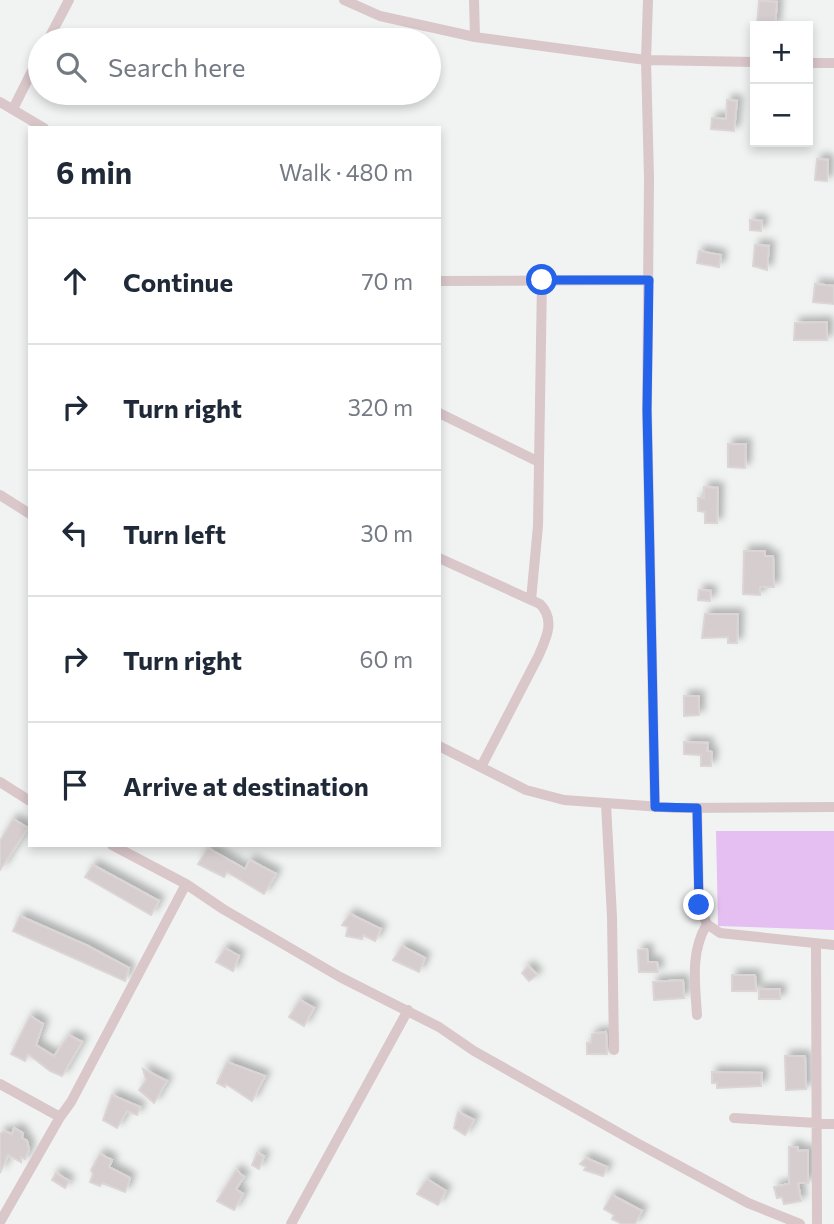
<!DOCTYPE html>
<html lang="en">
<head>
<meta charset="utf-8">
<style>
	:root { --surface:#fff; --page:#f2f2f3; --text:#1f2937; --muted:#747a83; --line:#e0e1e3 }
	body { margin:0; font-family:Commissioner,sans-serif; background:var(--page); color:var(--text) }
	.controls { position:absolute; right:21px; top:21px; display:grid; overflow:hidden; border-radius:0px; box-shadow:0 4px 10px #0003 }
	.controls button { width:63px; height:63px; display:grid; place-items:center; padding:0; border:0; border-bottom:2px solid var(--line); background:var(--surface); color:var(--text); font:35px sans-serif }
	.stop { position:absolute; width:21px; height:21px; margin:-16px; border:5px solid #2563eb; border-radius:50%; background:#fff }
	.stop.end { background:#2563eb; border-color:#fff; box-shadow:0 2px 7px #0008 }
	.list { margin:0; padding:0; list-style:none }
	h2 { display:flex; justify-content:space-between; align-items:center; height:91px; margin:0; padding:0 28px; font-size:30px }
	h2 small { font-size:23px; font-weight:400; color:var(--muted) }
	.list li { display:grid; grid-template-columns:46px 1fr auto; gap:21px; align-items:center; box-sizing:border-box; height:126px; padding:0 28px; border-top:2px solid var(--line) }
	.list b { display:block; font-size:26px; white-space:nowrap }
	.list em { font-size:23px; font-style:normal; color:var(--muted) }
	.icon { flex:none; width:38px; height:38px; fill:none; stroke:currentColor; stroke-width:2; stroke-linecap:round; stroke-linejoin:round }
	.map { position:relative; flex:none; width:834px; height:1224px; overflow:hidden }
	.search { position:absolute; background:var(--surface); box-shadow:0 4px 10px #0003; left:28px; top:28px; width:413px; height:77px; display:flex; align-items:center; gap:18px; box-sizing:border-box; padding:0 24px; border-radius:38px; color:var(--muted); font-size:26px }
	.panel { position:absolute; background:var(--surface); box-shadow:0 4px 10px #0003; left:28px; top:126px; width:413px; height:721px; border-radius:0px }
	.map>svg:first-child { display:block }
</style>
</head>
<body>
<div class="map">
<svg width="834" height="1224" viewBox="0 0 834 1224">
	<defs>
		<filter id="shadow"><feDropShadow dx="5" dy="-5" stdDeviation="3.5" flood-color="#0004"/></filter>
	</defs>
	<rect width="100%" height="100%" fill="#f1f3f2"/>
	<path fill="#e5bef2" d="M716,831h118v99l-116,-4z"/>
	<path fill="#d6cece" stroke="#dcd5d5" stroke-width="2" filter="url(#shadow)" d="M759,1l18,1 -2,24 -18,-1z
		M727,100l10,1 -3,30 -23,-2 1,-11 14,1z
		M817,159l11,1 -1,21 -12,-1z
		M750,220l12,1 -1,10 -11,-1z
		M755,245l14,1 -2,24 -14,-4z
		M699,251l22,4 -2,12 -22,-4z
		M815,284l19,2v18l-21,-2z
		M827,322v18h-33l1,-17z
		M728,444h18l-1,24 -17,-1z
		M704,487l14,1 -1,35h-12v-11l-7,-1v-13h6z
		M744,551h21v5h8l1,31h-14v8l-17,-1z
		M699,590l12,1 -1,10 -12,-1z
		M705,614h33l-1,29h-9v-6l-26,1z
		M684,696h15v19l-15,1z
		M684,742l24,1 -1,8 5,1 -1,14h-10v-11l-17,-1z
		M13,819l15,9 -28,42v-29z
		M208,848l37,21 5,-9 26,14 -12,20 -37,-22 -3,5 -26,-13z
		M93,865l66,36 -8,14 -66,-38z
		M350,914l31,15 -6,12 -12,-6 -1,4 -16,-3 2,-9 -6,-2z
		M20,916l68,30 41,22 -4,13 -112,-50z
		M402,946l23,12 -6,14 -26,-12z
		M225,948l14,8 -6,15 -17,-9z
		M647,949l1,13h9l1,10h-19l-1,-22z
		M528,966l9,9 -8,6 -7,-8z
		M732,975h23l1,16h-24z
		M683,980l1,18 -30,2 -1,-18z
		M759,989h21v10h-21z
		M300,1000l14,8 -10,18 -15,-9z
		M30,1016l13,8 -7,21 18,11 15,-21 13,7 -20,34 -12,-5 -22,-17 -3,7 -14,-7z
		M606,1032l1,22h-20v-11h4l1,-9z
		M785,1056h20l1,33 -20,1z
		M227,1062l38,14 -13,25 -26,-17 -1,3 -8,-4z
		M143,1069l24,12 -13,22 -15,-13 7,-10z
		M712,1072l50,1 -1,13 -44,2v-5h-5z
		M112,1095l28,12 -3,8 -10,-4 -10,17 -14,-8z
		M458,1112l16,8 -9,15 -11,-7z
		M14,1128l9,5 -1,5 5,3 2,8 -4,10 -4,-2v5l-13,-7 -8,18v-39l4,-3 8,3z
		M789,1147h9v4l10,-1v33h-10l3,18 -17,3 -2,-7 -5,1 -3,-11 15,-3z
		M257,1153l7,3 -5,13 -7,-4z
		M100,1154l12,6 -3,7 21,11 -5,14 -23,-9 -2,3 -10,-4 3,-8 -2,-4z
		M586,1158l21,9 -4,9 -19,-6 2,-3 -6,-3z
		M236,1170l8,7 -8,12 7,5 -9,16 -17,-9z
		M56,1173l13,8 -4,7 -13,-8z
		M427,1179l19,12 -8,14 -21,-11z
		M612,1195l30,16 -7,13h-13l-10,-5 2,-4 -10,-6z"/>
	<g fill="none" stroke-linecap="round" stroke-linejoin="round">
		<path stroke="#d9c7ca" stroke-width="10" d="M344,0l36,16 95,21 171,23 109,2
			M474,0l1,37
			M648,0l-2,60 3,118 -2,232 8,397
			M48,40l21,-40
			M808,63h26
			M0,102l44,26
			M13,109l27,-54
			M439,281l210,-1
			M439,413l100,49
			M0,495l30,19
			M439,558l101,46c16,16 6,35 -2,53l-57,110
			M531,600l7,-74 4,-246
			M439,746l87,44 38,10 111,8 159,-1
			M0,782l30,19
			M606,804l6,113 2,133
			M697,808l2,97 8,19 13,9 114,12
			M112,845l74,39 37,25 117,68 99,50 35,24 163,92 111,60 52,21
			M816,944l1,280
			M697,1015c-2,-32 -7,-63 10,-91
			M0,1084l60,33
			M734,1118l100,6
			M0,1222l60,-105 11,-15 115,-218
			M291,1224l117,-214"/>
	</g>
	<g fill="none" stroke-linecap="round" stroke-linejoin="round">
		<path stroke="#2563eb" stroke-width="9" d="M542,280h107l-2,130 8,397 42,1 2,97"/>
	</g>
</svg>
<div class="controls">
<button>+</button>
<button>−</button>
</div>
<div class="stop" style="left:542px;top:280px"></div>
<div class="stop end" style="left:699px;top:905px"></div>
<div class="search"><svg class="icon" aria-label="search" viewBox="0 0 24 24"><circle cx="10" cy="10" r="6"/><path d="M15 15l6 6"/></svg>Search here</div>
<section class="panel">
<h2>6 min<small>Walk · 480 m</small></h2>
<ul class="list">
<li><svg class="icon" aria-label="ahead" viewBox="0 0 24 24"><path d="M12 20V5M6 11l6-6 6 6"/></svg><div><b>Continue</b></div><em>70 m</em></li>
<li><svg class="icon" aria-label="right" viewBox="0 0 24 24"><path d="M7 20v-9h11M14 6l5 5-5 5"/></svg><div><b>Turn right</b></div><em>320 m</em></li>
<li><svg class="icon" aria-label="left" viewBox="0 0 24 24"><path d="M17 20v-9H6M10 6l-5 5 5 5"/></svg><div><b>Turn left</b></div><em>30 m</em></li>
<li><svg class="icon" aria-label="right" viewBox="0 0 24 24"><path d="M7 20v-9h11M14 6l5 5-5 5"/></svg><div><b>Turn right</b></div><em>60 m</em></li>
<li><svg class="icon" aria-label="arrive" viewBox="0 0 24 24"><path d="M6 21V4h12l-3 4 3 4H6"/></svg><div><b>Arrive at destination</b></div></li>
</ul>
</section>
</div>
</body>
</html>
